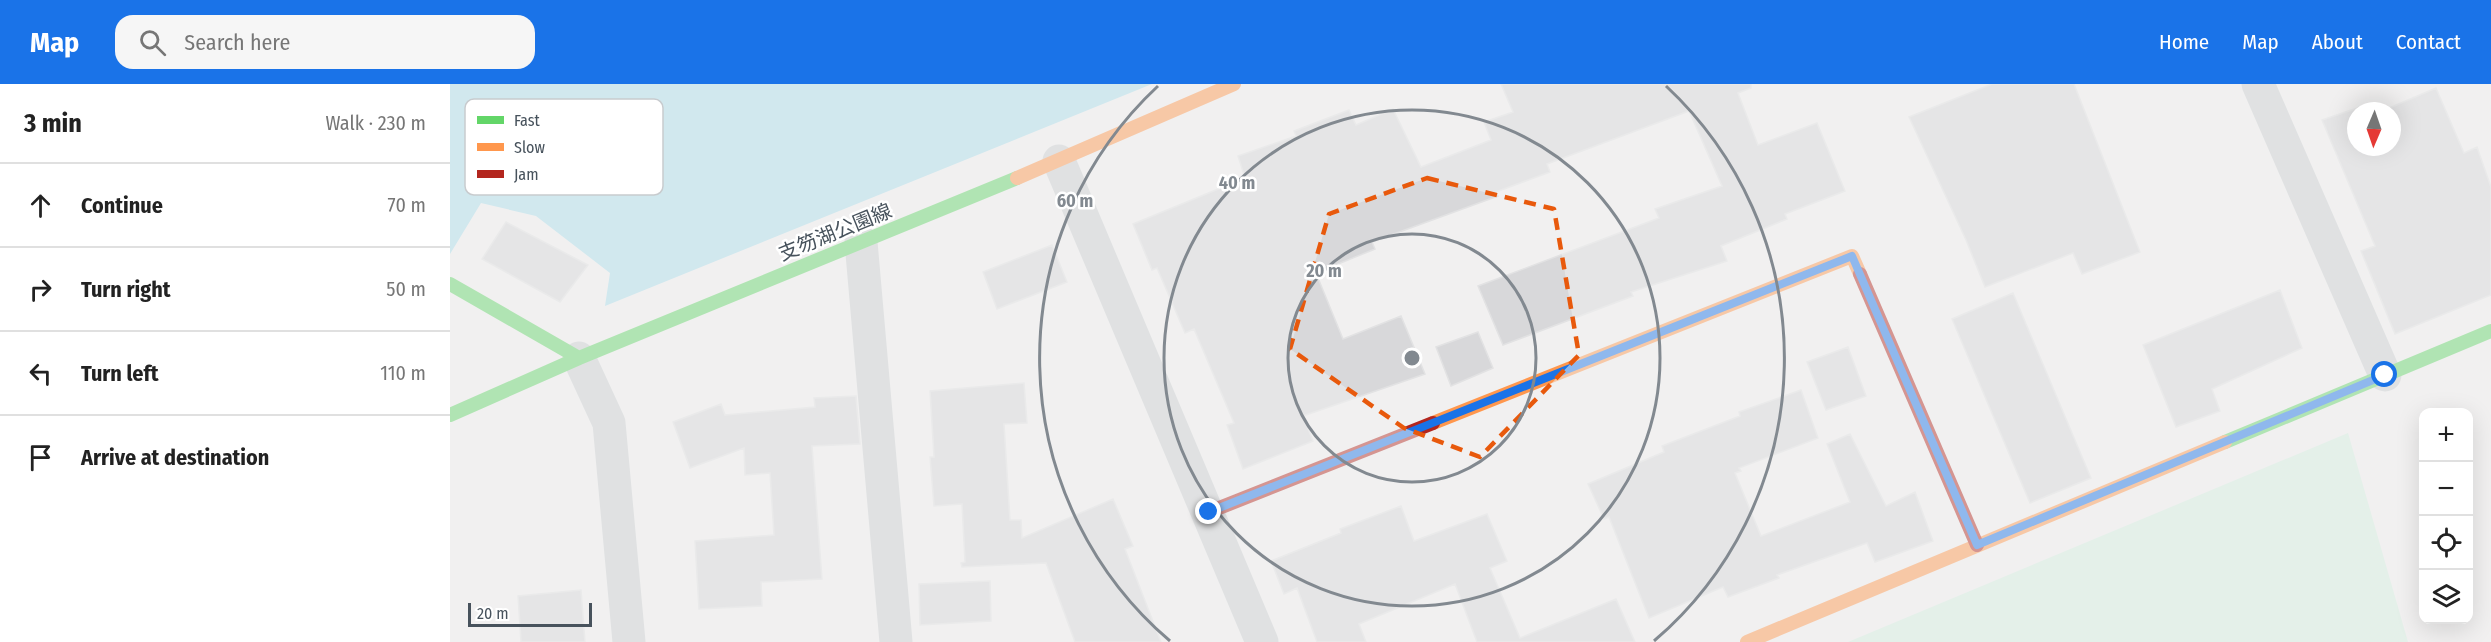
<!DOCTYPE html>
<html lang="en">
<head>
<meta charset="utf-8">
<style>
	:root { --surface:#fff; --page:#f6f6f6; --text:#222; --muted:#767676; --line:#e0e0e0; --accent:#1a73e8 }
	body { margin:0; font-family:"Fira Sans Condensed","Noto Sans JP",sans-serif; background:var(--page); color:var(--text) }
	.controls { position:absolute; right:18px; bottom:18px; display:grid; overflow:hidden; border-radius:12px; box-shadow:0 6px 24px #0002 }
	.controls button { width:54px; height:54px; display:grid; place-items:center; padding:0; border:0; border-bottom:2px solid var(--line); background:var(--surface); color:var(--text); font:30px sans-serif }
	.compass { position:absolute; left:1897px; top:18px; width:54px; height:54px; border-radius:50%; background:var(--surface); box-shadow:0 6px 24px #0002; rotate:182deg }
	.scale { position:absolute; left:18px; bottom:15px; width:124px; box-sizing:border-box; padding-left:6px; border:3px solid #47525c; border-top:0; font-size:16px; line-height:21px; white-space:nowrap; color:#47525c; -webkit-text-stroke:4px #fff; paint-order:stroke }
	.stop { position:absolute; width:18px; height:18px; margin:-14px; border:4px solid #1a73e8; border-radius:50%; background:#fff }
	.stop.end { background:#1a73e8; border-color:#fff; box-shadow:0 2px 6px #0008 }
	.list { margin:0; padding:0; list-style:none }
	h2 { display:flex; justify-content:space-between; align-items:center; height:78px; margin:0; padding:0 24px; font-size:26px }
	h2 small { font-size:20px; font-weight:400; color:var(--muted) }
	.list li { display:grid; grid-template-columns:39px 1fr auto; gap:18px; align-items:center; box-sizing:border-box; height:84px; padding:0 24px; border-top:2px solid var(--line) }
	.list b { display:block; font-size:22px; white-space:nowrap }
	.list em { font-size:20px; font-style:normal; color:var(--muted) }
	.icon { flex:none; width:33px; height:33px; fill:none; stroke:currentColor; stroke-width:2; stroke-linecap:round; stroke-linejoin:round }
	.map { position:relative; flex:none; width:2041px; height:558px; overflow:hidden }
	header { display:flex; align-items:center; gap:36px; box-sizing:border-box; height:84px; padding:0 30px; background:var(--accent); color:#fff }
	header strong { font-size:28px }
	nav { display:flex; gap:33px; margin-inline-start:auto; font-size:21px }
	.search { width:420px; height:54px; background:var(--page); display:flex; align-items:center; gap:15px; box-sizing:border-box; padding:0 21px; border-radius:18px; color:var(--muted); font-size:22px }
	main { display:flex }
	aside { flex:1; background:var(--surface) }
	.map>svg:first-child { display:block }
</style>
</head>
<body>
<header>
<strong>Map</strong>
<div class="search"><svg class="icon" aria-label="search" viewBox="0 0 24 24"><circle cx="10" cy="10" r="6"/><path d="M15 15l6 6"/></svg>Search here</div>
<nav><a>Home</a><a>Map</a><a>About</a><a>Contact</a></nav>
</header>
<main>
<aside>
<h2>3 min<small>Walk · 230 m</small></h2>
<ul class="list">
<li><svg class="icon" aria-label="ahead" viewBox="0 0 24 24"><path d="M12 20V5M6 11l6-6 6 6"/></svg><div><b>Continue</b></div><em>70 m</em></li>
<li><svg class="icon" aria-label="right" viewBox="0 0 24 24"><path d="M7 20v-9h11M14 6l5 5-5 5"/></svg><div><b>Turn right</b></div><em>50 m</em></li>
<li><svg class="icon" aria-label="left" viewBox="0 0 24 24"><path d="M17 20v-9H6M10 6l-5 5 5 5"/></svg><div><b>Turn left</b></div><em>110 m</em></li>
<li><svg class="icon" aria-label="arrive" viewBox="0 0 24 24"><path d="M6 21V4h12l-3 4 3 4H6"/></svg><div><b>Arrive at destination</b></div></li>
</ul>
</aside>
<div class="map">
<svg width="2041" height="558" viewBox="0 0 2041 558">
	<rect width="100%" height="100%" fill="#f1f0f0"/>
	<path fill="#d5efe0" d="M1898,349l60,209h-560z"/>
	<path fill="#aaddec" d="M0,0h702l-547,222 5,-33 -74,-57 -55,-13 -31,51z"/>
	<path fill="#d8d8da" stroke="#e2e2e3" stroke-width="1.5" d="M1051,0h250v4l-13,5 20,52 59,-22 28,68 -60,23 2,5 -66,27 6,15 -96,31 2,4 -130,49 -25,-59 181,-68 -4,-9 67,-23 -33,-75 -142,53 3,8 -54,20 2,4 -126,46 3,7 -59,24 27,66 58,-23 24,58 -122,42 10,25 -70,28 -16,-44 7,-2 -40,-94 -9,4 -28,-65 -5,2 -19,-46 112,-46 -7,-22 58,-20 -2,-5 55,-21 7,15 37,-16 28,58 70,-27 -7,-18 29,-10z
		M1542,0h82l66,168 -58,22 -9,-21 -88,34 -19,-47 -57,-123z
		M1986,4l28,65 13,-6 14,40v108l-96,39 -34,-83 14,-5 -53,-126 41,-14 2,5h-9v36h36v-36h-10z
		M56,138l82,43 -28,37 -78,-43z
		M602,161l15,37 -70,27 -14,-37z
		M1830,206l22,58 -90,41 8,22 -44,16 -33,-82z
		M1563,209l78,185 -61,25 -78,-184z
		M1028,248l15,36 -42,18 -15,-39z
		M1398,263l18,49 -40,14 -19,-48z
		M574,299l3,40 -23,1 6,96h11l1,18 91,-39 20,47 -8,3 36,93h-86l-29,-79 -84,4 -1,-4 4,-1 -3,-58 -28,2 -4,-49h4l-4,-66z
		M1351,306l17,48 -79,30 2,3 -6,2 26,63 89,-34 -23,-58 23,-10 36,72 29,-14 18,49 -58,21 -8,-19 -90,32 2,3 -51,19 -5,-10 -74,31 -40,-101 -5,2 -16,-35 76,-32 -2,-6 78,-30 -1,-4z
		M406,312l4,48 -48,2 10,133 -61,3 1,24 -63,3 -4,-68 79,-6 -4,-62 -25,2 -1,-27 -54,20 -17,-46 48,-18 4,11 90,-8 -1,-9z
		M951,422l13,35 73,-27 20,47 -17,7 30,70 96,-39 19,43h-158l-22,-58 -96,40 7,18h-49l-20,-54 -13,6 -13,-33 70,-28 -1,-4z
		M540,497l1,40 -71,4 -1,-41z
		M131,506l4,52h-64l-3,-46z"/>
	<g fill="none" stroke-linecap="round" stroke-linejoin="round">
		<path stroke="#cccfd1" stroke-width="33" d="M1808,0l127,291
			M609,77l203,481
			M411,158l35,400
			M129,274l30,65 20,219"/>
		<path stroke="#63d668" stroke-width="14" d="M0,200l129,74
			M0,331l129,-57 438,-180
			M1775,358l266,-111"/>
		<path stroke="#ff974d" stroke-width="14" d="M567,94l217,-94
			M983,339l419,-167 8,18
			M1297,558l478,-200"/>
		<path stroke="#b3261e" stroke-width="14" d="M1410,190l117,271
			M759,428l224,-89"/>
	</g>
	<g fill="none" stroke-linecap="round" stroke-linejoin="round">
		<path stroke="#1a73e8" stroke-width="8" d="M759,428l643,-256 125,289 408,-170"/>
	</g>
	<path d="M0 0H2041V558H0ZM977,94l127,31 25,146 -99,102 -76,-29 -114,-79 39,-135z" fill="#f1f0f0" fill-opacity=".55" fill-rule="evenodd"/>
	<path fill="none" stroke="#e8590c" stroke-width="4.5" stroke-dasharray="12 8" stroke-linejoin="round" d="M977,94l127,31 25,146 -99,102 -76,-29 -114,-79 39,-135z"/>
	<g fill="none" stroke="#828990" stroke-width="3">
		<circle cx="962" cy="274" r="124"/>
		<circle cx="962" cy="274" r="248"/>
		<path d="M720 557A372 372 0 0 1 708 2M1216 2A372 372 0 0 1 1204 557"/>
	</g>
	<g text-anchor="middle" stroke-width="5" stroke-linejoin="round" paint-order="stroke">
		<g font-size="20" fill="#47525c" stroke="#fff">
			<text transform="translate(385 148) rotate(-22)" y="7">支笏湖公園線</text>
		</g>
	</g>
	<rect x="15" y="15" width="198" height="96" rx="9" fill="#fff" stroke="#c8cbce" stroke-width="1.5"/>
	<rect x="27" y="32" width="27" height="8" fill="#63d668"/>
	<rect x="27" y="59" width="27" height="8" fill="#ff974d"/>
	<rect x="27" y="86" width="27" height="8" fill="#b3261e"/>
	<g font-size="16" fill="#47525c">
		<text x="64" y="42">Fast</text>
		<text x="64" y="69">Slow</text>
		<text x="64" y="96">Jam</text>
	</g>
	<circle cx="962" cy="274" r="9" fill="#828990" stroke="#fff" stroke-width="3"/>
	<g font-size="18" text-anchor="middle" font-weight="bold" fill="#828990" stroke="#fff" stroke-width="5" stroke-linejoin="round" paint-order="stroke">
		<text x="787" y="105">40 m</text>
		<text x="625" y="123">60 m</text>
		<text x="874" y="193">20 m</text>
	</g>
</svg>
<div class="controls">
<button>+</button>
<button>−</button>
<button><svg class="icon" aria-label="locate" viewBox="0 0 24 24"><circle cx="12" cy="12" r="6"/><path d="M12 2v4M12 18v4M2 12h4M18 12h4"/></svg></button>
<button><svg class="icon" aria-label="layers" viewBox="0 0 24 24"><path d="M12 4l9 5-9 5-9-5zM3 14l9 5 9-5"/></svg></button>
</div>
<svg class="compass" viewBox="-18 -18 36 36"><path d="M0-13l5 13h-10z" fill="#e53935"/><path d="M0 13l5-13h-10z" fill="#767676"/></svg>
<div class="scale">20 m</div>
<div class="stop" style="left:1935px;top:291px"></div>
<div class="stop end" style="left:759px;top:428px"></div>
</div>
</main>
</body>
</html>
